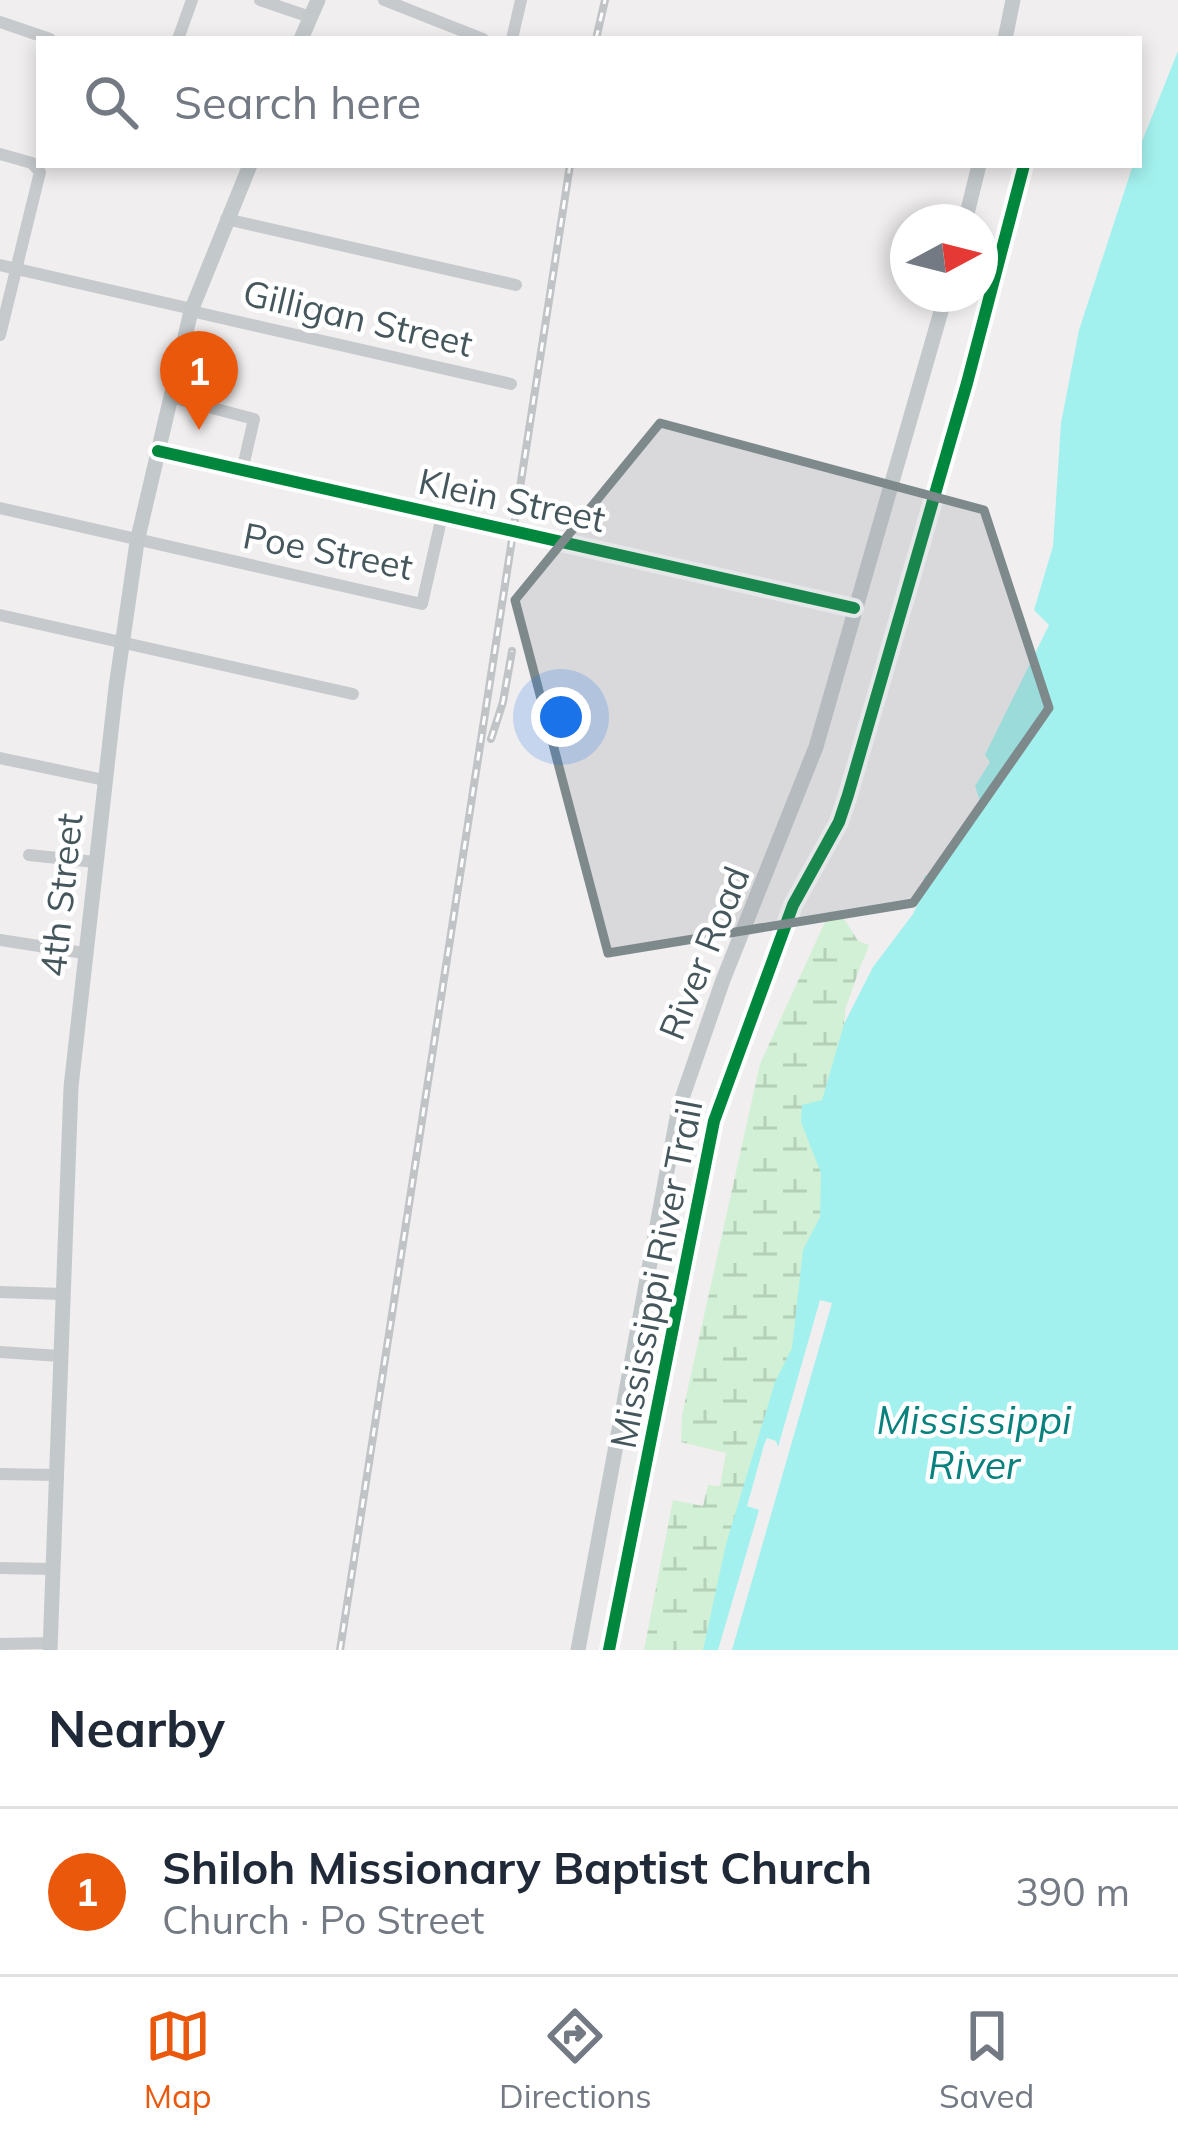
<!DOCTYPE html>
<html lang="en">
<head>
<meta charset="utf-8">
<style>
	:root { --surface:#fff; --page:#f6f6f7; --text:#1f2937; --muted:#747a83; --line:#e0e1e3; --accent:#ea580c }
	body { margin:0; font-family:Mulish,sans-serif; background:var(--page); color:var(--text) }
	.compass { position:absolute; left:890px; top:204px; width:108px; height:108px; border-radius:50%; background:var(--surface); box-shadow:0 6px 18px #0003; rotate:83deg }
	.you { position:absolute; left:561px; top:717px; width:42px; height:42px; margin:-30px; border:9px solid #fff; border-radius:50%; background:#1a73e8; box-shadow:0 0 0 18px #1a73e833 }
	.badge { display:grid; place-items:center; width:78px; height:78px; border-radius:50%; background:var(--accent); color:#fff; font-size:39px; font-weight:700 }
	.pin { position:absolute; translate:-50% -99px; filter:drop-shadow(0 3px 6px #0008) }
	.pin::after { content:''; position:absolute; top:63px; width:42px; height:36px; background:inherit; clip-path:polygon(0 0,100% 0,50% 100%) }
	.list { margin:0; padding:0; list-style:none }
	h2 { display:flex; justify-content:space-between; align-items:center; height:156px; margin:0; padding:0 48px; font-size:51px }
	h2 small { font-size:39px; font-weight:400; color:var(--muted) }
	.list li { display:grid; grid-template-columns:78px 1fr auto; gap:36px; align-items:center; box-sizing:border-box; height:168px; padding:0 48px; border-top:3px solid var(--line) }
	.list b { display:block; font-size:45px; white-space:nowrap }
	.list p { margin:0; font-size:39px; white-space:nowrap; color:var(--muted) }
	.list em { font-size:39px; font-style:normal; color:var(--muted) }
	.icon { flex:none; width:66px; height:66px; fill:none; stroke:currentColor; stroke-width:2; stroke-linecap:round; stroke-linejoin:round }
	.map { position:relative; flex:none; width:1178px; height:1650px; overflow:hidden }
	.search { position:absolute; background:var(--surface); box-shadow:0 6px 18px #0003; left:36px; right:36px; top:36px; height:132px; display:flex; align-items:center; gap:30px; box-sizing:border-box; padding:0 42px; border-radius:0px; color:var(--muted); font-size:45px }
	.sheet { height:324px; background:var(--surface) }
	nav { display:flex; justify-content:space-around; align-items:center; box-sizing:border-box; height:168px; border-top:3px solid var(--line); background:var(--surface); font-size:33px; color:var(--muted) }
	nav a { display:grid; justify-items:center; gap:6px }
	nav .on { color:var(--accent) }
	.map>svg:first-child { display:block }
</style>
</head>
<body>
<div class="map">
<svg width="1178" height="1650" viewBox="0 0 1178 1650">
	<defs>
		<pattern id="wetland-marsh" width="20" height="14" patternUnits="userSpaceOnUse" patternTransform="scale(3)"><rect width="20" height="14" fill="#d1f0d5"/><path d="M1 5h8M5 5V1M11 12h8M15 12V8" fill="none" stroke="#b5d0b9"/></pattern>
	</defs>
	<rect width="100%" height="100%" fill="#f0eeef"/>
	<path fill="url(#wetland-marsh)" d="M830,911l11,3 17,27 11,4 -23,62 -4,159 -129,484h-69l29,-150 30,6 5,-21 12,1 6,-33 -45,-11 1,-27 78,-351z"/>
	<path fill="#a3f1ee" d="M1178,51v1599h-475l23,-106 49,-162 17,-34 11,-98 17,-33 1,-44 -20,-51 1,-17 20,-5 35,-120 45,-57 147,-298 -15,-15 19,-64 8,-123 18,-93 54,-165h6v-16z"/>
	<path fill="#f0eeef" d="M983,752l7,10 -15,24 5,15 -21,38 -11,6 -19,33 -9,-8 22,-43 18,-21v-14z
		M917,877l11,7 -15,30 -40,53 -29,57 2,-17 16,-45 35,-42z
		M820,1300l12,3 -100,347h-14l41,-140 -12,-4 17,-61 3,-7 9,3 2,6z"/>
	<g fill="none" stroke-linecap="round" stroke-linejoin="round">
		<path stroke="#c6cacc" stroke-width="12" d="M260,0l50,17
			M384,0l99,39
			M0,22l50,17
			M178,39l14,-39
			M512,39l9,-39
			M0,154l32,9 8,9 -40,163
			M226,219l290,66
			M0,265l192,44
			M191,311l320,73
			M171,397l83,22 -12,52
			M158,451l696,157
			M0,508l422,96 20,-88
			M0,615l353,79
			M0,758l104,22
			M29,855l66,7
			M0,940l84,13
			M0,1292l63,2
			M0,1352l60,4
			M0,1474l56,1
			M0,1568l53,1
			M0,1644l51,-1"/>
		<path stroke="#c3c9cb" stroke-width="15" d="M301,39l17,-39
			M1005,39l8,-39
			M965,222l14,-57
			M50,1650l21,-563 45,-400 21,-145 54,-231 59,-146
			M578,1650l101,-543 44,-127 93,-233 130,-453"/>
		<g stroke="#c1c4c6" stroke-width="8">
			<path id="rail" d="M596,39l9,-39
				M491,739l12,-37 9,-51
				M340,1650l230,-1485"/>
		</g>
		<use href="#rail" stroke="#fff" stroke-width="3" stroke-dasharray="9" stroke-linecap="butt"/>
		<g stroke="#fff" stroke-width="20">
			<path id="cycleway" d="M158,451l696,157
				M609,1650l105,-529 79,-216 46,-83 9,-27 119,-412 57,-218"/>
		</g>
		<use href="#cycleway" stroke="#00873e" stroke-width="12"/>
	</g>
	<path fill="#7e898c" fill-opacity="0.2" stroke="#7e898c" stroke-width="9" stroke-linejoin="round" d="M660,423l324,87 65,198 -136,195 -305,50 -93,-353z"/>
	<g text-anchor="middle" stroke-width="9" stroke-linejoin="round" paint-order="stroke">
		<g font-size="36" fill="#45575c" stroke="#fff">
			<text transform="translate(358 318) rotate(13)" y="13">Gilligan Street</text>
			<text transform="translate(512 500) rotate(12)" y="13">Klein Street</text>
			<text transform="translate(328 551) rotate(11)" y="13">Poe Street</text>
			<text transform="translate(61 895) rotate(-84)" y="13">4th Street</text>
			<text transform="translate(704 953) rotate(-68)" y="13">River Road</text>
			<text transform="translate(656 1274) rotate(-79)" y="13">Mississippi River Trail</text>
		</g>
		<g font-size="39" font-style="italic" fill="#07817d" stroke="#fff">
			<text x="974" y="1434">Mississippi<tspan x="974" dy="45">River</tspan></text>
		</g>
	</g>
</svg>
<svg class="compass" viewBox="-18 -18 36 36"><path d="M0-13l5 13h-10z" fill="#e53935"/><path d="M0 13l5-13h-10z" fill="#747a83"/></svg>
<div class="you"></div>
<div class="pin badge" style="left:199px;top:430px">1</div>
<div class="search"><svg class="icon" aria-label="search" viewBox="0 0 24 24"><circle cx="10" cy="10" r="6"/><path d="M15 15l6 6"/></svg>Search here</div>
</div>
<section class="sheet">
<h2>Nearby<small></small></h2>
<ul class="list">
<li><span class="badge">1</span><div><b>Shiloh Missionary Baptist Church</b><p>Church · Po Street</p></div><em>390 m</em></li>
</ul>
</section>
<nav>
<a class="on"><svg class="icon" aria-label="map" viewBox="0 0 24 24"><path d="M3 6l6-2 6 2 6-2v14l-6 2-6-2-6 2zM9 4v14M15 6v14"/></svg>Map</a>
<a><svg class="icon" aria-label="directions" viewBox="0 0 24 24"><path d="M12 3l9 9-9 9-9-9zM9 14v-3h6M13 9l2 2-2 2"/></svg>Directions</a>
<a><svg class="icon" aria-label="saved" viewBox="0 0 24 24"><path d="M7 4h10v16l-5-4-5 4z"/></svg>Saved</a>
</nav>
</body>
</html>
